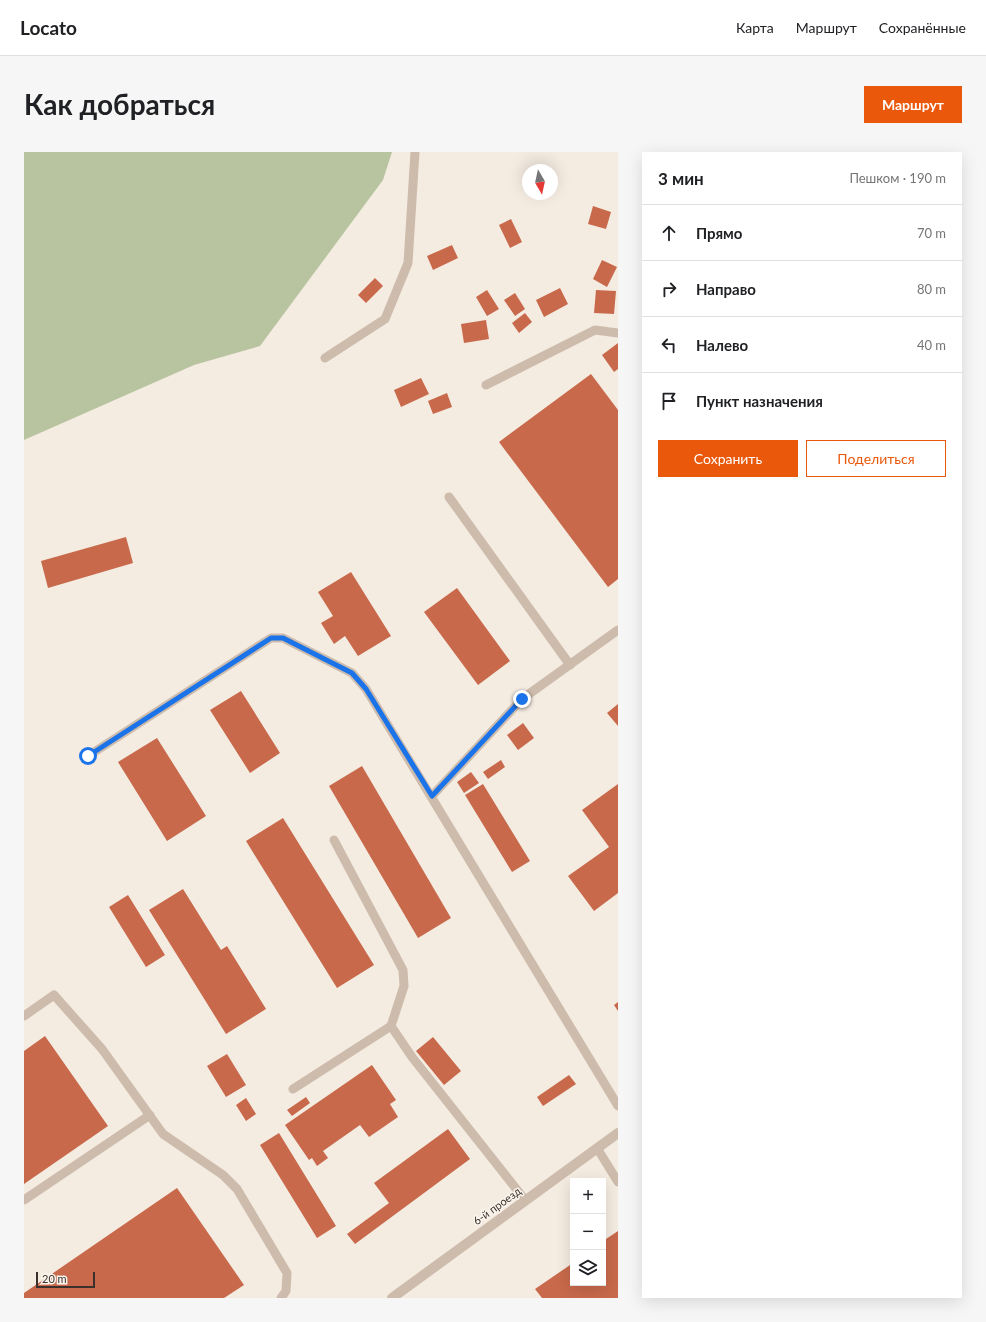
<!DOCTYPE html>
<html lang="ru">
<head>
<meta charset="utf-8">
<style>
	:root { --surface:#fff; --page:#f6f6f6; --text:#202124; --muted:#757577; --line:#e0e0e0; --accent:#ea580c }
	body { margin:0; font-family:Lato,sans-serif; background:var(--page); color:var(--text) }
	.controls { position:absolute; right:12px; bottom:12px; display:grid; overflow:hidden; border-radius:0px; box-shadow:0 4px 16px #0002 }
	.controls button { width:36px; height:36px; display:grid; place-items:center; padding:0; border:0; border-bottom:1px solid var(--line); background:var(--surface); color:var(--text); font:20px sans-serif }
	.compass { position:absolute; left:498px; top:12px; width:36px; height:36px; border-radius:50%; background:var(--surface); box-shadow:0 4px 16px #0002; rotate:171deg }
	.scale { position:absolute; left:12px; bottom:10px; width:59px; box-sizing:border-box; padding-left:4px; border:2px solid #3b302b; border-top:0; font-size:11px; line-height:14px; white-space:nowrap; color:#3b302b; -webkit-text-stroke:3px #fbf5ee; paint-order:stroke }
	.stop { position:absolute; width:12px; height:12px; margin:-9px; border:3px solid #1a73e8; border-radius:50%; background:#fff }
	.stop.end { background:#1a73e8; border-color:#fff; box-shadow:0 1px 4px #0008 }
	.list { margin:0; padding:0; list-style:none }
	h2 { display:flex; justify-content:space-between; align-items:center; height:52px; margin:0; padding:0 16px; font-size:17px }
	h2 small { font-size:13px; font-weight:400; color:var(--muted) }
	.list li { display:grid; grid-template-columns:26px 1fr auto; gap:12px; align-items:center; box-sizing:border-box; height:56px; padding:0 16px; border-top:1px solid var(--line) }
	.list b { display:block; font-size:15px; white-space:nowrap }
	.list em { font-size:13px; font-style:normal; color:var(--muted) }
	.actions { display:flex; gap:8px; padding:12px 16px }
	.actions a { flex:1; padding:9px 0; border:1px solid var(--accent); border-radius:0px; text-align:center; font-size:14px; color:var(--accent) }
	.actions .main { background:var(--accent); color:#fff }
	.icon { flex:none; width:22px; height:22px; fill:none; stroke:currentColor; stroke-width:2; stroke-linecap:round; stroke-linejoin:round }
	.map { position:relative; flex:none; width:594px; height:1146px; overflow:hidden; border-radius:0px }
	header { display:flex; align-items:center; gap:24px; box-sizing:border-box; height:56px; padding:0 20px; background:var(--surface); border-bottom:1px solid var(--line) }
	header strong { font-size:19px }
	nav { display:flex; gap:22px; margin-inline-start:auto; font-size:14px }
	.intro { display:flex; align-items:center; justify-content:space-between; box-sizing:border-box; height:96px; padding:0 24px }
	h1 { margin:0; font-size:28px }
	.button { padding:10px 18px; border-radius:0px; background:var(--accent); color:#fff; font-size:14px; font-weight:700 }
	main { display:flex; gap:24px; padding:0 24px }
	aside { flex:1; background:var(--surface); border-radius:0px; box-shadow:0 4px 16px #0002 }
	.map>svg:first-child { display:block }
</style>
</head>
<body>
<header>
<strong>Locato</strong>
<nav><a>Карта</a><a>Маршрут</a><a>Сохранённые</a></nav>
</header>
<div class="intro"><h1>Как добраться</h1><a class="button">Маршрут</a></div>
<main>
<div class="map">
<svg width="594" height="1146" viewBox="0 0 594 1146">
	<rect width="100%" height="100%" fill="#f4ebe1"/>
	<path fill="#b8c4a0" d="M0,0h368l-9,28 -123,166 -66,19 -170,75z"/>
	<path fill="#c8694b" d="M569,54l18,6 -5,17 -18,-5z
		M487,67l11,23 -12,6 -11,-23z
		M428,93l6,13 -25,12 -6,-14z
		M578,108l15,7 -10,20 -14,-8z
		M351,126l8,8 -17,17 -8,-8z
		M536,136l8,16 -24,13 -8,-17z
		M463,138l12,19 -12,7 -11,-19z
		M572,138l20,1 -2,23 -20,-1z
		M491,141l10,16 -10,7 -11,-16z
		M501,161l7,9 -13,11 -7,-10z
		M462,168l3,19 -25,4 -3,-19z
		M594,191v26l-4,3 -12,-17z
		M567,222l27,36v169l-10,8 -109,-145z
		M397,226l8,16 -28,13 -7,-17z
		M423,241l5,14 -19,7 -5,-13z
		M102,385l7,26 -85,25 -7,-27z
		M327,420l40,64 -33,20 -13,-20 -11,8 -13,-21 12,-7 -15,-24z
		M433,436l53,73 -32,24 -54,-73z
		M217,539l39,62 -30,20 -40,-63z
		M594,552v22l-11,-13z
		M499,571l11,15 -16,12 -11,-15z
		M133,586l49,78 -39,25 -49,-79z
		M477,608l4,7 -17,12 -5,-7z
		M338,614l89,152 -33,20 -89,-152z
		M447,620l8,11 -15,10 -7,-11z
		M459,632l47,77 -18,11 -47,-77z
		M594,632v109l-24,18 -26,-35 41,-29 -27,-37z
		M259,666l91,147 -37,23 -91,-147z
		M159,737l38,61 6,-4 39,63 -40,25 -77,-124z
		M104,743l37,60 -19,12 -37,-60z
		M594,850v9l-4,-6z
		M21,884l63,90 -84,58v-133z
		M409,885l28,34 -17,14 -28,-34z
		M203,902l19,31 -20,12 -19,-31z
		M348,913l24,35 -6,4 8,13 -29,20 -9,-12 -37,26 5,7 -11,8 -5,-8 -3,2 -24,-35z
		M545,923l7,9 -33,22 -6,-9z
		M282,945l4,6 -18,13 -5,-6z
		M222,946l10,16 -10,7 -10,-16z
		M424,977l22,30 -115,85 -8,-10 42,-31 -15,-20z
		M255,981l57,93 -19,12 -57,-93z
		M153,1036l67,97 -20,13h-200v-5z
		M594,1079v67h-76l-7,-9 38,-26v20h30v-42z"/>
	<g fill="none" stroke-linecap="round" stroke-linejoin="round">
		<path stroke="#cdbbac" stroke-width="9" d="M301,206l60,-39 23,-56 7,-111
			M462,233l109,-55 23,3
			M425,345l121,168
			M64,604l183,-118h12l69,35 14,16 252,417
			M408,644l90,-97 96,-69
			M310,688l69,130 1,16 -13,40 21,31 113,143
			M0,864l30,-21 48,54 61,85 60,41 14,14 50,84 -1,18 -5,7
			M269,937l98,-63
			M573,996l21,34
			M0,1048l126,-85"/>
		<path stroke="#cdbbac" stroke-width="10" d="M368,1146l226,-165"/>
	</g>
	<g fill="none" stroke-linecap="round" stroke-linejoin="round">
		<path stroke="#1a73e8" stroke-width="5" d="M64,604l183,-118h12l69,35 14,16 66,107 90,-97"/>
	</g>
	<g text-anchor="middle" stroke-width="3" stroke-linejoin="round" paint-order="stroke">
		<g font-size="11" fill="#3b302b" stroke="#fbf5ee">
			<text transform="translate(473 1054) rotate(-36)" y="4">6-й проезд</text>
		</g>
	</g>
</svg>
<div class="controls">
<button>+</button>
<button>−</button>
<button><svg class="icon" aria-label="layers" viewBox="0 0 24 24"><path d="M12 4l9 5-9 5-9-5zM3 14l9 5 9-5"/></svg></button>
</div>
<svg class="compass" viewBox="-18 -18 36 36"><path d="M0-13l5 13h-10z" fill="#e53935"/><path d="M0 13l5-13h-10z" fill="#757577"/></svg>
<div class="scale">20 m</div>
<div class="stop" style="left:64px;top:604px"></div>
<div class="stop end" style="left:498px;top:547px"></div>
</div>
<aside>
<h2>3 мин<small>Пешком · 190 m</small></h2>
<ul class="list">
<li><svg class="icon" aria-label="ahead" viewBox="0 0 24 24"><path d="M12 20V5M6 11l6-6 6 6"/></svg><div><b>Прямо</b></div><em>70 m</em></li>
<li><svg class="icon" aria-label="right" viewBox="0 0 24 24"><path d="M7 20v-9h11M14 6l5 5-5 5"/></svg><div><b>Направо</b></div><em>80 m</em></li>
<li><svg class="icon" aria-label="left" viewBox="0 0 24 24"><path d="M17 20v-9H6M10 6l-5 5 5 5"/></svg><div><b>Налево</b></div><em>40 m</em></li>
<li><svg class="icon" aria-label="arrive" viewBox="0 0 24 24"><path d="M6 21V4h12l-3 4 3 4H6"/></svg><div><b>Пункт назначения</b></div></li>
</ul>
<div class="actions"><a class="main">Сохранить</a><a>Поделиться</a></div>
</aside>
</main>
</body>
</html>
